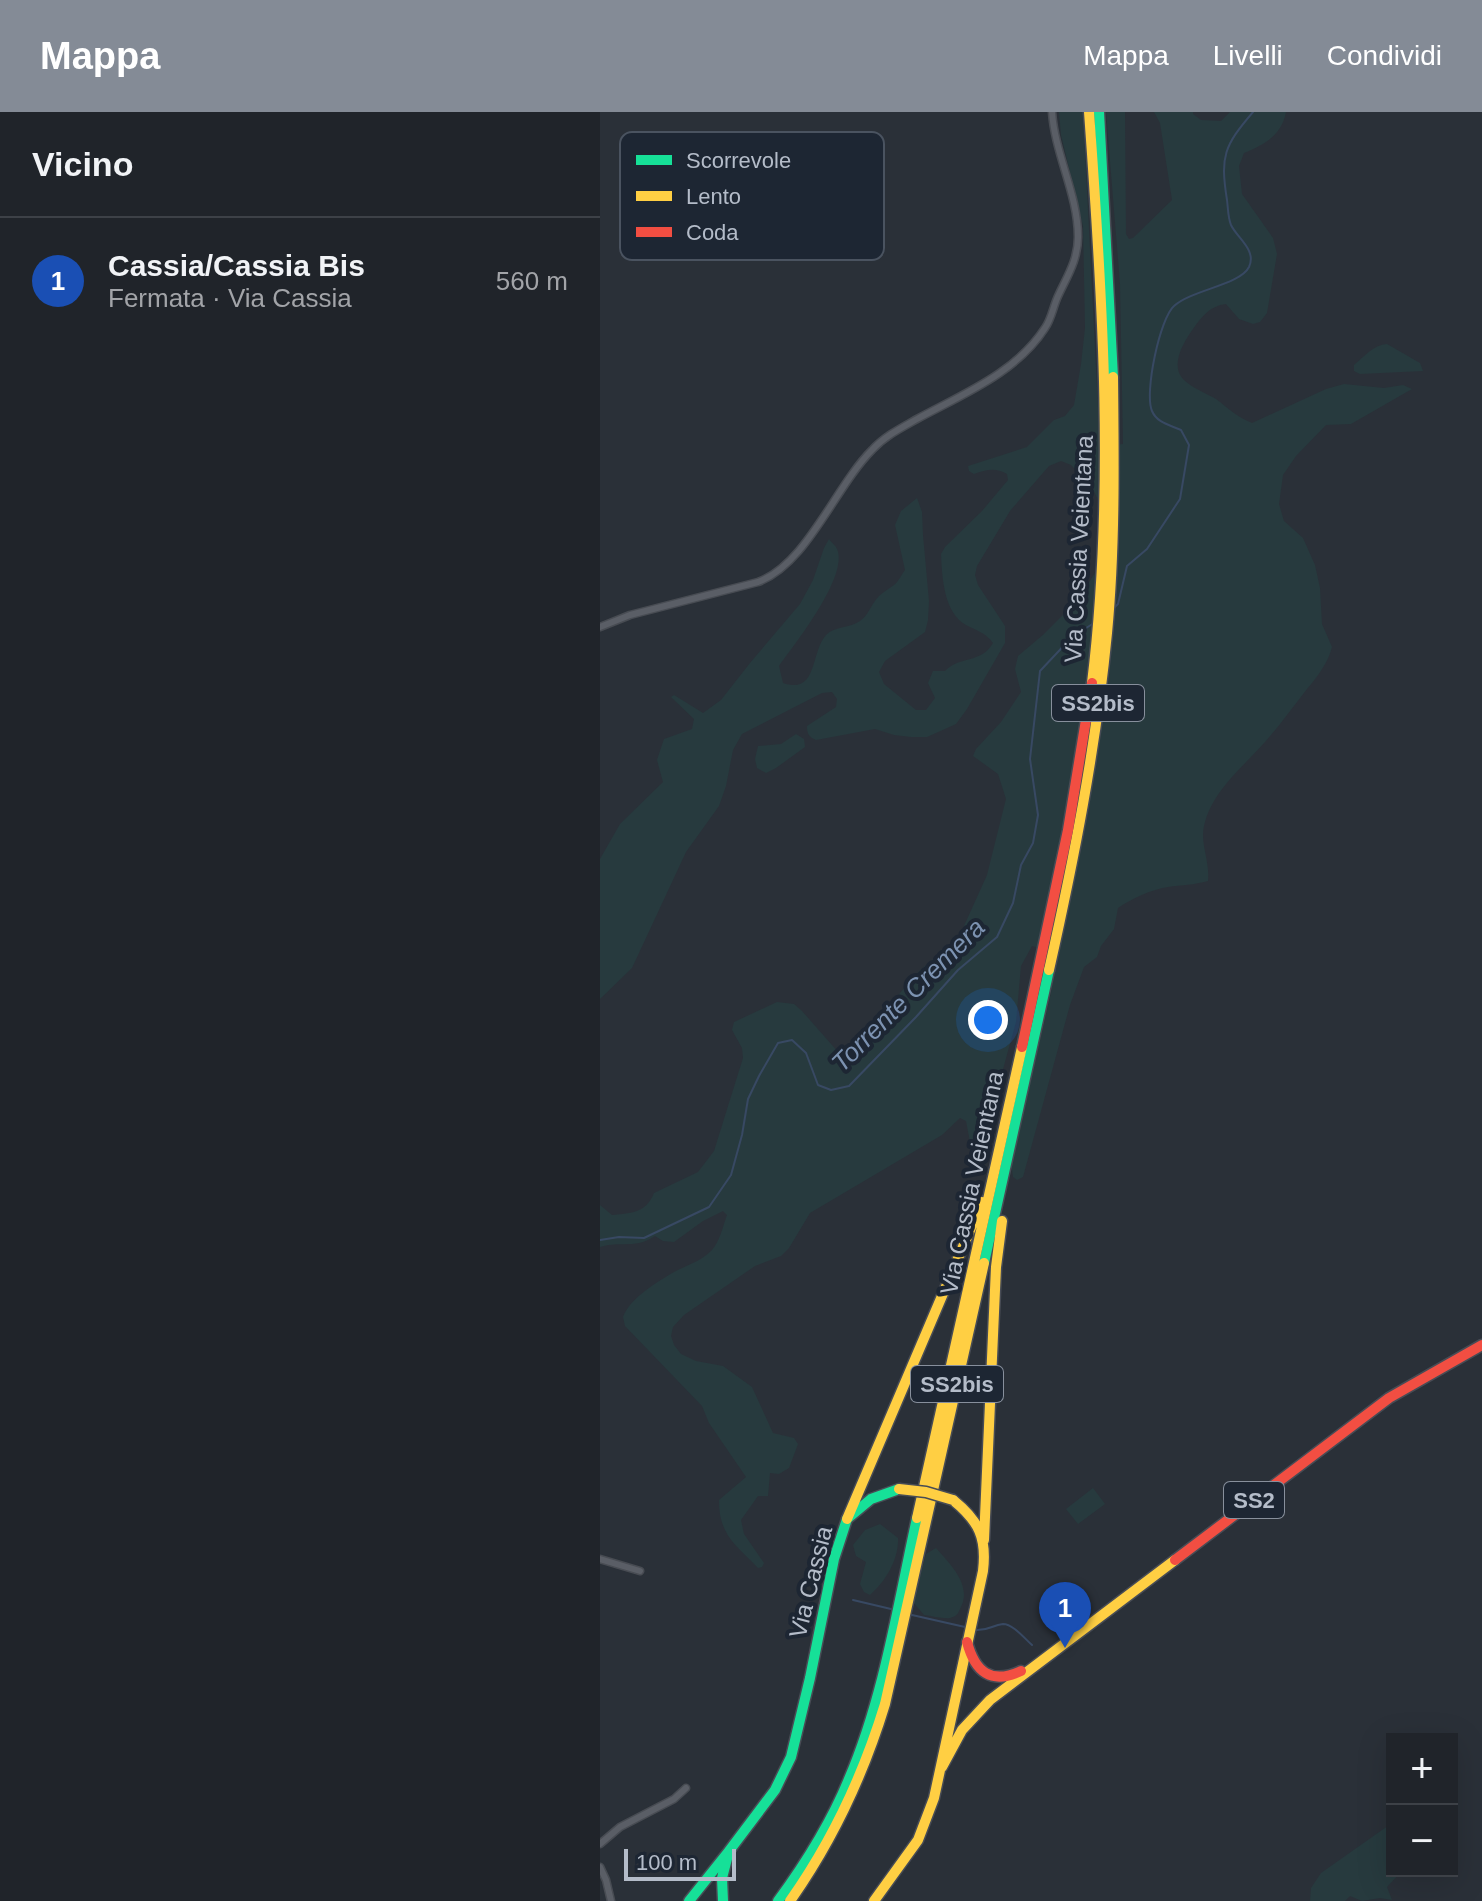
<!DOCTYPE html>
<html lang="it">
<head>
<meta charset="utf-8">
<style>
	:root { --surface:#20242a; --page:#2d3036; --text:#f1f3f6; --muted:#a2a4a8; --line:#3d4147; --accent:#848b96 }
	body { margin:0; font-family:Arial,sans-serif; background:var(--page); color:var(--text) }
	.controls { position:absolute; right:24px; bottom:24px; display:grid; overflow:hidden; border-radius:0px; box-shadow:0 8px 32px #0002 }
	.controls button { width:72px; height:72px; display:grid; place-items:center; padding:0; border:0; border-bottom:2px solid var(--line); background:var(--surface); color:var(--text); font:40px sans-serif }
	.scale { position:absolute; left:24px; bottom:20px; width:112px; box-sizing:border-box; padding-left:8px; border:4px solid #b4bcc9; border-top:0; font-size:22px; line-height:28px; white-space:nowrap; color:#b4bcc9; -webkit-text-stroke:6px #1d2633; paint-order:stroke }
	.you { position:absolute; left:388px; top:908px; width:28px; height:28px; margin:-20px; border:6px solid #fff; border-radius:50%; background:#1a73e8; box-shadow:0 0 0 12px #1a73e833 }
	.badge { display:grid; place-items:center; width:52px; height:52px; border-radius:50%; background:var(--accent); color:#fff; font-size:26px; font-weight:700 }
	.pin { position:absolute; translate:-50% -66px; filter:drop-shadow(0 2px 4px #0008) }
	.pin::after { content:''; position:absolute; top:42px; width:28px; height:24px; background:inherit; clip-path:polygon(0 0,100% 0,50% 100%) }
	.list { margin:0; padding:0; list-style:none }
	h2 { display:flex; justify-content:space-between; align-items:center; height:104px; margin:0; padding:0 32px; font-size:34px }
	h2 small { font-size:26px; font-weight:400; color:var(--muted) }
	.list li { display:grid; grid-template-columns:52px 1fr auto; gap:24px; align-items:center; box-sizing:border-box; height:128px; padding:0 32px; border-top:2px solid var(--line) }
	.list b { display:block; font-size:30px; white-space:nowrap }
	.list p { margin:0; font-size:26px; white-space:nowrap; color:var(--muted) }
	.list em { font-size:26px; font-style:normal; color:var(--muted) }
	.map { position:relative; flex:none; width:882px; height:1789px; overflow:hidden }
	header { display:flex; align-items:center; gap:48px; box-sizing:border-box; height:112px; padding:0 40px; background:var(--accent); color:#fff }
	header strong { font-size:38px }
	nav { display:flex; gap:44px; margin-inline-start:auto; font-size:28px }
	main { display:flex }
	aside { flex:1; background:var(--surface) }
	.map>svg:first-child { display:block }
</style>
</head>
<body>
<header>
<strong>Mappa</strong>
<nav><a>Mappa</a><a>Livelli</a><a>Condividi</a></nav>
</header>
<main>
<aside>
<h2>Vicino<small></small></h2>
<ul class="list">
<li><span class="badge" style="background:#1a4fb4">1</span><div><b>Cassia/Cassia Bis</b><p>Fermata · Via Cassia</p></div><em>560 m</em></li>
</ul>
</aside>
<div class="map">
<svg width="882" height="1789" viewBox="0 0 882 1789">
	<rect width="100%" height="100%" fill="#2a3038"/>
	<path fill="#273a3e" d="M459,0h24l17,334 23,-2 -3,-160 -14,-172h19l1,122 3,5 4,-1 39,-38 -12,-77 -6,-11h39v2l8,6 20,1 9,-9h56c-4,23 -22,33 -42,41l-5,13 3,28 31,44 4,16 -10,59 -7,9 -7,2 -14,-5 -13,-15c-16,2 -24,12 -33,25 -9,13 -24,36 -9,51 8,8 22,13 32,19 12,9 21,18 36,24l74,-34 18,-5 40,4 19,-3 9,4 -61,35 -25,1 -30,31 -13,19 -4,29 5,17 19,17 12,27 5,23 2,36 10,23c-4,16 -15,30 -25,42 -14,18 -27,36 -42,53 -23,26 -53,49 -61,84 -4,18 6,35 4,55 -14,4 -26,4 -40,6 -18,3 -35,11 -50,21l-4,21 -13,17 -4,11 -13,10 -14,38 -47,172 -6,3 -4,-3 -2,-14 40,-170 5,-34 -3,-7 -21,-6 -11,20 -5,56 -29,105 -9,16 -8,-1 -4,-21 -6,-3 -18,17 -132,78 -21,35 -8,8 -26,10 -71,49 -11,12 -2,9 3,9 7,9 15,7 27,5 29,21 21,46 21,5 4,6 -9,24 -10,6 -9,-1 -2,23h-10l-17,24 3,14 20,29 -2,4 -4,1c-23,-24 -39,-33 -39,-68l27,-23 -37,-54 -7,-17 -77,-80 -2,-9c8,-20 33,-34 51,-45 13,-7 28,-11 38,-22 8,-9 11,-24 15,-35l-4,-4 -20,10 -29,21 -11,-1 -8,-5c-21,14 -33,4 -55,11v-42l12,10c20,-2 34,-2 42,-22l44,-21 16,-21 29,-93 -1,-10 -10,-18 2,-8 43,-20 17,2 8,7 37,42 14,-5 65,-76 41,-35 28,-62 19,-76 -8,-25 -25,-18 3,-7 25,-27 20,-30 -6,-23 3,-13 26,-22 34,-34 20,-32 3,-62 -9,-19 -21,-22 -10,-4 -12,5 -39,45 -33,55 -2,9 3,10 27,41v17l-38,66 -11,15 -29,13h-16l-17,-2 -19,-6 -59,11c-7,-3 -9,-6 -9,-14l29,-19 1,-8 -5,-7 -10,1 -80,41 -9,16 -7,36 -7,20 -33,46 -54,116 -32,31v-140l20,-35 43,-42 -6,-22 7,-21 28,-10 2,-10 -23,-22 3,-2 29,18 18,-13 29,-37 50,-59 13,-24 11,-32 5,-9c2,3 7,7 8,10 12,27 -42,95 -58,117l4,17c35,12 27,-30 43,-48 9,-9 24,-7 34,-14 9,-6 11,-17 19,-25 4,-4 10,-7 15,-11 5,-4 7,-10 11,-15l-10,-45 6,-14 16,-13 5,14 1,23 6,66 -1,19 -3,12 -40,29 -6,11 5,12 32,26h10l9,-12 -7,-15 5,-12h12c16,-16 36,-7 48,-28 -8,-11 -16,-12 -27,-18 -22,-12 -24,-47 -25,-71l4,-7 37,-36 26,-31 -1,-6c-12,-7 -21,-4 -33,0l-5,-3 -1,-5 59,-19 27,-27 11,-4 9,-11 7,-41 4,-36 -2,-102 -22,-91z
		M787,232l33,19 3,8 -63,3 -6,-3v-6c11,-9 19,-20 33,-21z
		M196,622l8,5 1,8 -29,21 -10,5 -9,-5 -2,-9 3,-13 23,-2z
		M493,1376l12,16 -27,20 -12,-15z
		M280,1412l18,14c1,21 -12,43 -28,57l-6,-3 -4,-8 6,-22 -10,-6 -3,-11 12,-15z
		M336,1436c15,17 37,38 24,61 -3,6 -3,7 -10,9 -7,1 -18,-2 -26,-3l-11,-13 13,-48z
		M792,1711v48h10l-15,16 5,13 -12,-2 -18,3 -12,-5 -5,5h-35l1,-13 10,-15z"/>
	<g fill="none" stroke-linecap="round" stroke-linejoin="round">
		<path stroke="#384963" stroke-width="2" d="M515,495l3,-3 9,-38 20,-17 33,-50 9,-54 -8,-15c-11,-5 -24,-7 -29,-19 -8,-18 8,-93 22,-105 17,-16 66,-21 75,-39 8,-17 -12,-29 -18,-42 -3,-7 -3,-17 -4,-25 -7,-44 -3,-54 26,-88
			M0,1128l19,-3 25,1 65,-31 22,-32 11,-40 6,-36 11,-23 19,-33 14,-3 14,13 12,32 13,5 18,-4 67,-69 42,-47 39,-33 16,-34 8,-38 12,-22 5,-28 -8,-56 10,-88 32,-34 22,-14
			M253,1488l38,9
			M312,1503l53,12
			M375,1518c14,1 17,-5 28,-6 10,0 21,14 29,21"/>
		<g stroke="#484c53" stroke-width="9">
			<path id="street" d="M0,515l30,-12 128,-33c49,-18 77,-95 114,-132 13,-14 29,-22 45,-31 46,-25 99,-46 128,-91 7,-10 8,-22 14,-34 9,-19 19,-35 19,-57 0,-43 -23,-82 -26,-125
				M0,1447l40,12
				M0,1732l20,-17 54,-28 12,-11
				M0,1755l6,13 5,21"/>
		</g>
		<g stroke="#484c55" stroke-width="13">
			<path id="fast" d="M499,0l14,265
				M384,1151l65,-293
				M89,1789l40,-50
				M123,1789l-1,-23 7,-27 46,-61 16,-33 19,-79 24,-119 13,-40 24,-20 28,-10
				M178,1789c28,-38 53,-78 71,-122 35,-82 49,-174 68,-261"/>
		</g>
		<g stroke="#484c55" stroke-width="13">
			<path id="slow" d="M489,0c14,190 26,382 3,571
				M449,858c25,-111 47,-223 58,-337 8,-84 7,-171 6,-256
				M317,1406l105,-471
				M247,1407l135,-317
				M384,1428l12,-273 6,-46
				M342,1655l20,-37 28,-30 185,-140
				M190,1789c43,-61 73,-125 95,-197l99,-441
				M274,1789l44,-61 16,-42 49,-227c4,-33 -4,-50 -30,-71"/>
		</g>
		<g stroke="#484c55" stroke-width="13">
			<path id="jam" d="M422,935l46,-217 24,-147
				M575,1448l214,-162 93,-53
				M367,1530c8,30 24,43 54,29"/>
		</g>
		<use href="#street" stroke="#5a5e66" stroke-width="6"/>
		<use href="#fast" stroke="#16e098" stroke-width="10"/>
		<use href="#slow" stroke="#ffcf43" stroke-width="10"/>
		<use href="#jam" stroke="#f24e42" stroke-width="10"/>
		<g stroke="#484c55" stroke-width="13" stroke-linecap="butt">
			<path id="slow-bridge" d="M299,1377l27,3 27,8"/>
		</g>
		<use href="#slow-bridge" stroke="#ffcf43" stroke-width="10"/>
	</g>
	<g text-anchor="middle" stroke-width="8" stroke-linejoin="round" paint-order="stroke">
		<g fill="#1d2633" stroke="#878f9c" stroke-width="2">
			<rect x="452" y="573" width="92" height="36" rx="6"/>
			<rect x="311" y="1254" width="92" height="36" rx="6"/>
			<rect x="624" y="1370" width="60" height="36" rx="6"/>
		</g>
		<g font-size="22" font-weight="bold" fill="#b4bcc9">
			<text x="498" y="599">SS2bis</text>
			<text x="357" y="1280">SS2bis</text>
			<text x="654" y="1396">SS2</text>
		</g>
		<g font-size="24" fill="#b4bcc9" stroke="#1d2633">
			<text transform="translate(479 437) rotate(-87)" y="8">Via Cassia Veientana</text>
			<text transform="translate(372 1071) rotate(-78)" y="8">Via Cassia Veientana</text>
			<text transform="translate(211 1470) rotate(-76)" y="8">Via Cassia</text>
		</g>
		<g font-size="26" font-style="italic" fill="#7c92b1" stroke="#1d2633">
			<text transform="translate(308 883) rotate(-45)" y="9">Torrente Cremera</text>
		</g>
	</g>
	<rect x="20" y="20" width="264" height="128" rx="12" fill="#1d2633" stroke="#4a5360" stroke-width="2"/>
	<rect x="36" y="43" width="36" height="10" fill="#16e098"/>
	<rect x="36" y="79" width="36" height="10" fill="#ffcf43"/>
	<rect x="36" y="115" width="36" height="10" fill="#f24e42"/>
	<g font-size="22" fill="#b4bcc9">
		<text x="86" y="56">Scorrevole</text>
		<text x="86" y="92">Lento</text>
		<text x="86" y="128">Coda</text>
	</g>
</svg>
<div class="controls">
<button>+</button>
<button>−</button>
</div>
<div class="scale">100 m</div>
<div class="you"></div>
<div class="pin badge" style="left:465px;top:1536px;background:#1a4fb4">1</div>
</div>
</main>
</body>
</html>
